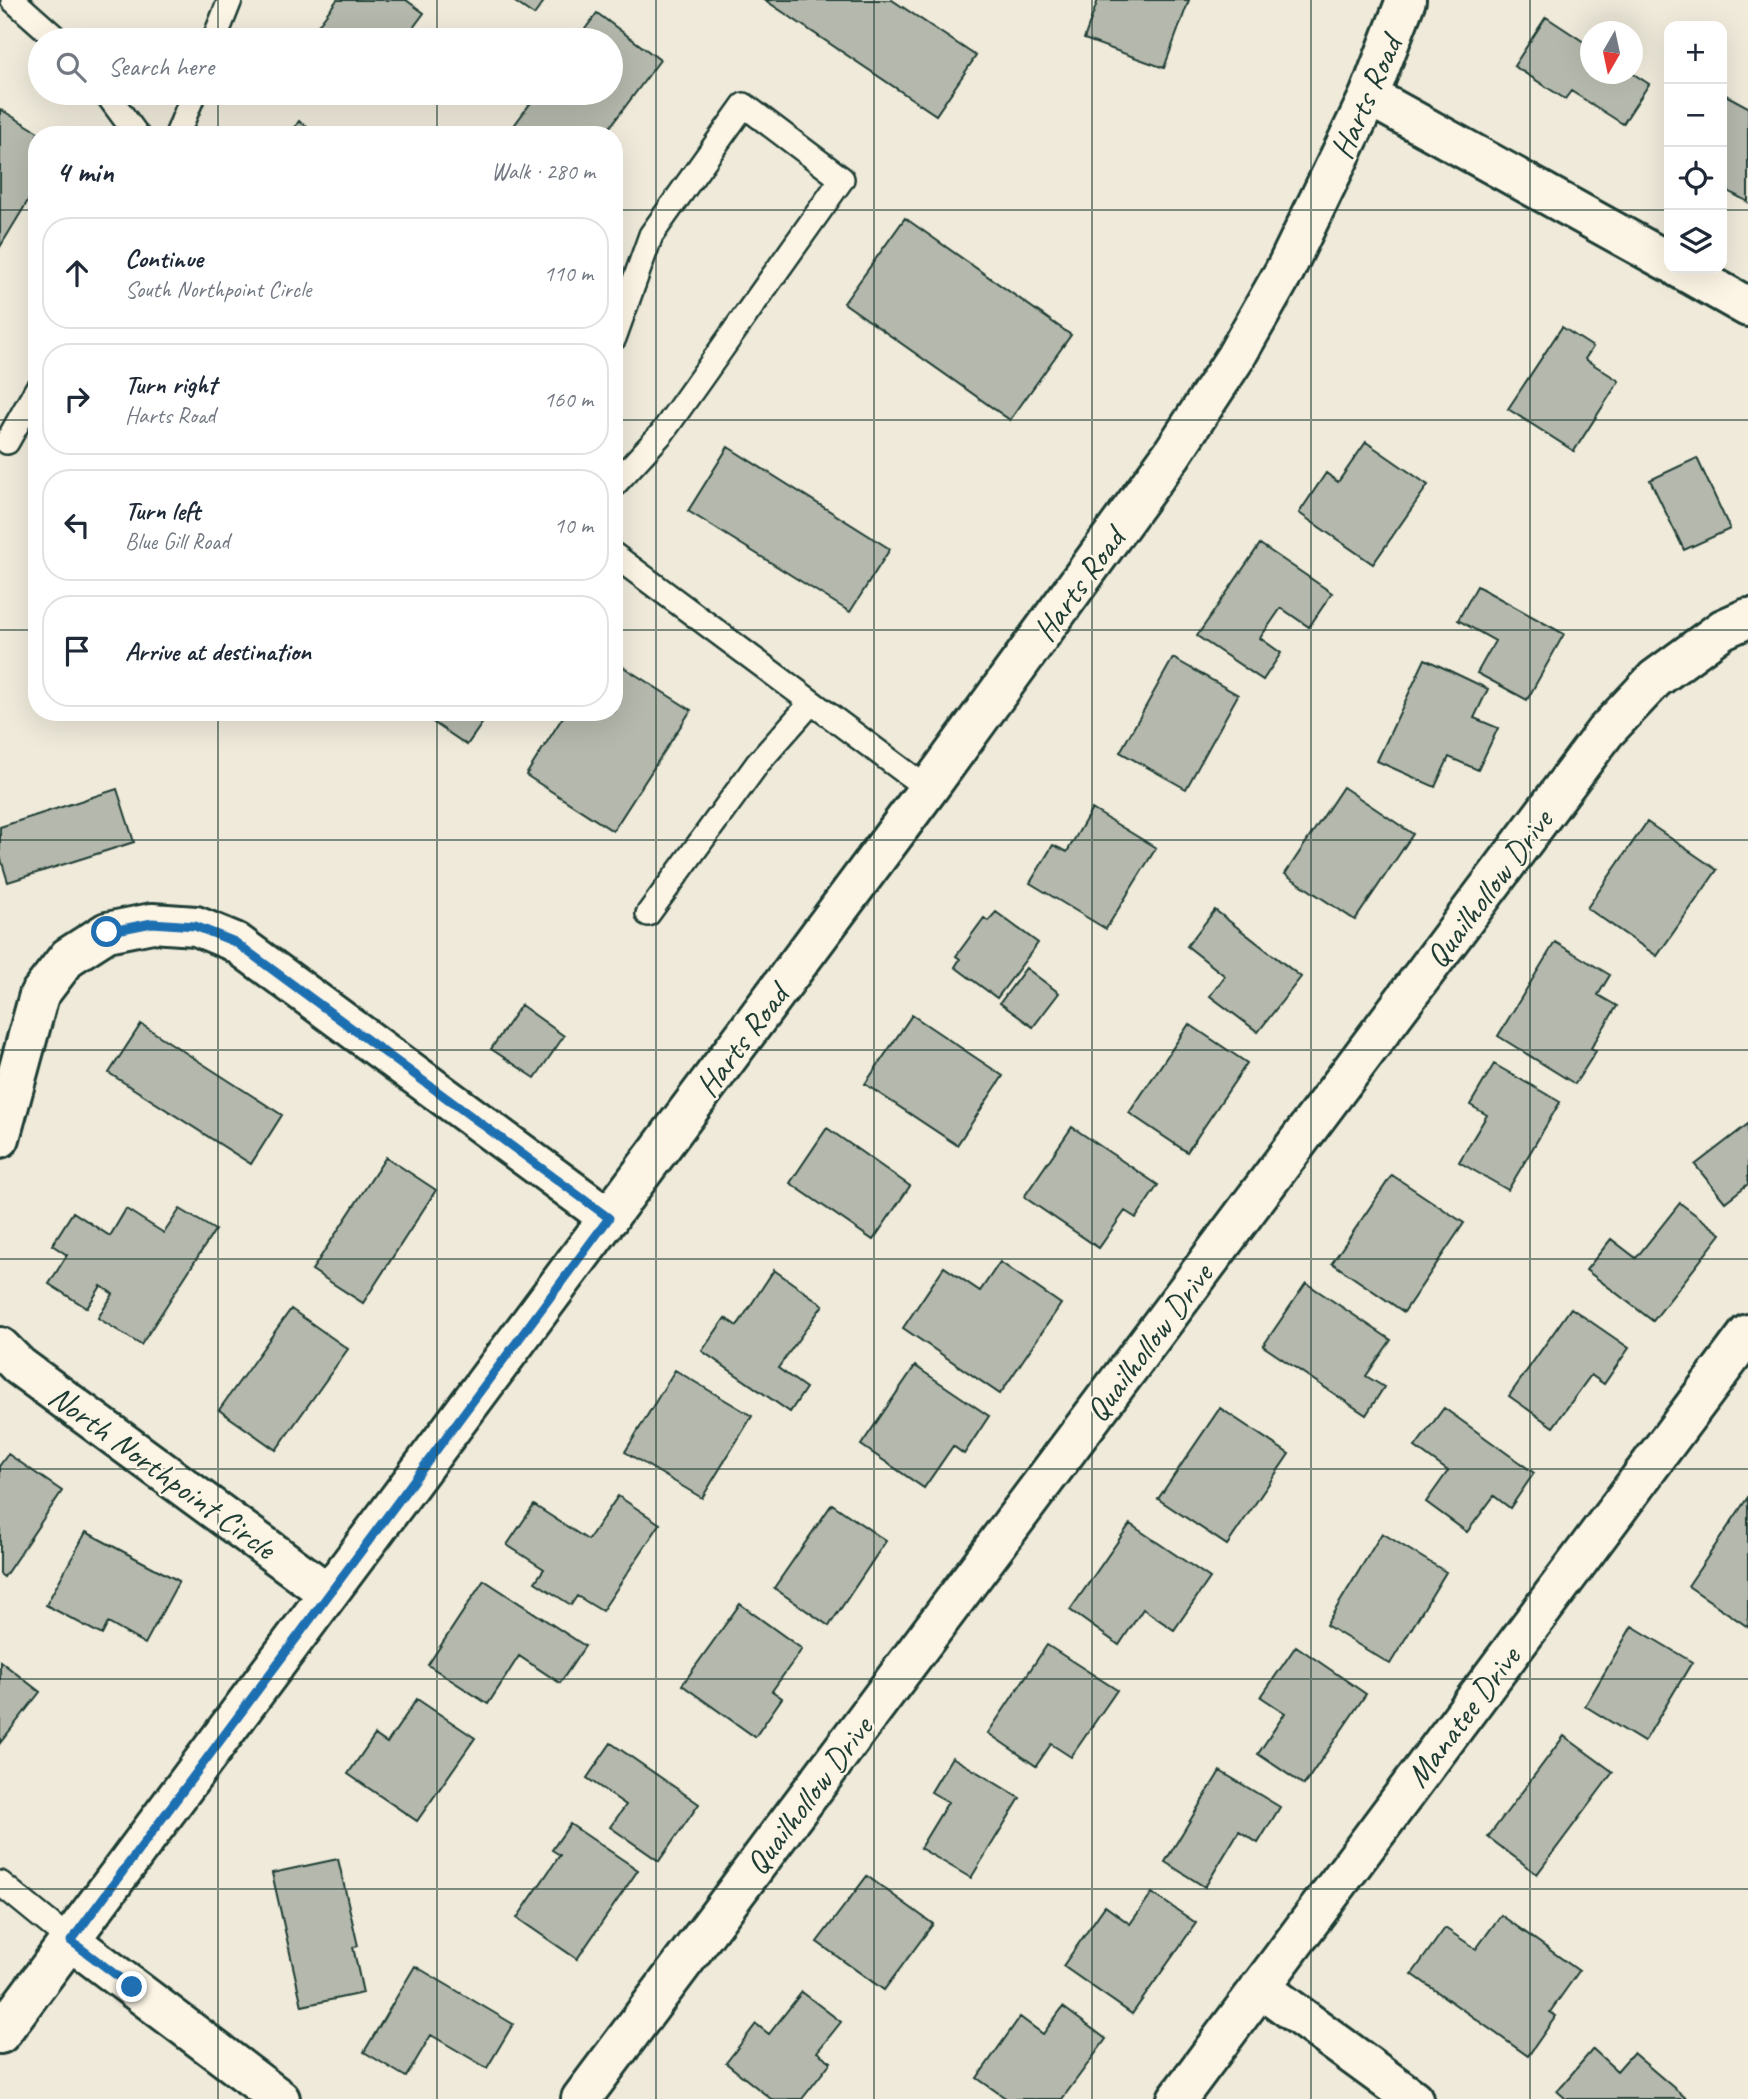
<!DOCTYPE html>
<html lang="en">
<head>
<meta charset="utf-8">
<style>
	:root { --surface:#fff; --page:#f6f6f7; --text:#1f2937; --muted:#747a83; --line:#e0e1e3 }
	body { margin:0; font-family:Caveat,sans-serif; background:var(--page); color:var(--text) }
	.controls { position:absolute; right:21px; top:21px; display:grid; overflow:hidden; border-radius:14px; box-shadow:0 7px 28px #0002 }
	.controls button { width:63px; height:63px; display:grid; place-items:center; padding:0; border:0; border-bottom:2px solid var(--line); background:var(--surface); color:var(--text); font:35px sans-serif }
	.compass { position:absolute; left:1580px; top:21px; width:63px; height:63px; border-radius:50%; background:var(--surface); box-shadow:0 7px 28px #0002; rotate:189deg }
	.stop { position:absolute; width:21px; height:21px; margin:-16px; border:5px solid #1f6fb2; border-radius:50%; background:#fff }
	.stop.end { background:#1f6fb2; border-color:#fff; box-shadow:0 2px 7px #0008 }
	.list { margin:0; padding:0; list-style:none }
	h2 { display:flex; justify-content:space-between; align-items:center; height:91px; margin:0; padding:0 28px; font-size:30px }
	h2 small { font-size:23px; font-weight:400; color:var(--muted) }
	.list li { display:grid; grid-template-columns:46px 1fr auto; gap:21px; align-items:center; box-sizing:border-box; height:112px; margin:0 14px 14px; padding:0 14px; border:2px solid var(--line); border-radius:28px }
	.list b { display:block; font-size:26px; white-space:nowrap }
	.list p { margin:0; font-size:23px; white-space:nowrap; color:var(--muted) }
	.list em { font-size:23px; font-style:normal; color:var(--muted) }
	.icon { flex:none; width:38px; height:38px; fill:none; stroke:currentColor; stroke-width:2; stroke-linecap:round; stroke-linejoin:round }
	.map { position:relative; flex:none; width:1748px; height:2099px; overflow:hidden }
	.search { position:absolute; background:var(--surface); box-shadow:0 7px 28px #0002; left:28px; top:28px; width:595px; height:77px; display:flex; align-items:center; gap:18px; box-sizing:border-box; padding:0 24px; border-radius:38px; color:var(--muted); font-size:26px }
	.panel { position:absolute; background:var(--surface); box-shadow:0 7px 28px #0002; left:28px; top:126px; width:595px; height:595px; border-radius:28px }
	.map>svg:first-child { display:block }
</style>
</head>
<body>
<div class="map">
<svg width="1748" height="2099" viewBox="0 0 1748 2099">
	<rect width="100%" height="100%" fill="#efeada"/>
	<filter id="ink" filterUnits="userSpaceOnUse"><feTurbulence type="fractalNoise" baseFrequency=".0143" numOctaves="2"/><feDisplacementMap in="SourceGraphic" scale="14" xChannelSelector="R" yChannelSelector="G"/><feConvolveMatrix kernelMatrix="1 2 1 2 8 2 1 2 1" color-interpolation-filters="sRGB"/></filter>
	<g filter="url(#ink)">
		<path fill="#b5b9ad" stroke="#1f3d34" stroke-width="2" d="M337,0h69l18,13 -20,27h-97z
			M512,0h33l-11,15z
			M765,0h127l84,56 -40,59z
			M1098,0h91l-25,68 -80,-29z
			M597,13l63,47 -56,75h-97l31,-42h73v-53h-34z
			M1546,17l44,29v28l42,-1 17,11 -26,40 -52,-33 -6,8 -51,-33z
			M1722,93l26,14v95l-26,-14z
			M0,109l43,26h-6v51l-37,61z
			M299,121l20,14h-29z
			M905,218l166,117 -61,85 -166,-117z
			M1562,327l31,20 -8,12 34,22 -45,70 -66,-42z
			M1366,442l62,43 -55,79 -74,-51 27,-40 12,9z
			M728,447l162,102 -40,63 -162,-101z
			M1697,458l33,71 -46,21 -34,-70z
			M1260,544l72,49 -23,34 -28,-19 -21,30 21,15 -18,27 -66,-44z
			M1477,586l87,48 -37,66 -50,-27 18,-32 -37,-21z
			M1173,658l65,37 -52,94 -66,-37z
			M1425,659l63,30 -14,29 24,10 -20,42 -29,-13 -14,30 -58,-26z
			M614,661l77,49 -78,121 -87,-56 40,-63h48z
			M418,712h72l-23,33z
			M1343,787l70,47 -58,86 -70,-46z
			M117,789l17,53 -126,40 -8,-26v-29z
			M1092,809l64,39 -50,81 -76,-46 23,-38 14,7z
			M1647,822l70,48 -60,86 -70,-48z
			M1215,910l86,67 -43,55 -48,-36 15,-20 -38,-30z
			M996,912l42,31 -41,55 -42,-31 5,-8 -4,-3 28,-38 4,3z
			M1555,942l55,33 -12,20 19,11 -26,42 5,3 -21,33 -77,-48z
			M1026,968l33,25 -26,34 -33,-24z
			M521,1005l43,31 -29,42 -44,-29z
			M912,1015l91,61 -46,69 -92,-61z
			M141,1024l141,91 -31,49 -142,-91z
			M1189,1024l58,39 -60,89 -58,-39z
			M1494,1064l66,38 -52,88 -49,-28 28,-47 -17,-10z
			M1748,1124v60l-23,18 -30,-37z
			M1072,1127l86,58 -22,33 -11,-7 -26,37 -75,-51z
			M827,1128l83,58 -37,54 -83,-57z
			M386,1157l50,33 -73,113 -51,-33z
			M1392,1175l72,48 -60,89 -72,-49z
			M1680,1203l41,31 -68,87 -67,-51 25,-31 25,19z
			M126,1209l38,24 16,-24 35,21 -74,115 -43,-27 15,-24 -12,-8 -14,22 -38,-24 18,-29 -15,-10 21,-33 37,24z
			M1000,1262l61,42 -61,90 -97,-66 41,-61 36,24z
			M774,1270l49,35 -45,63 28,20 -16,24 -88,-61 23,-33 12,8z
			M1306,1283l85,57 -25,36 18,11 -18,28 -103,-69z
			M1571,1308l58,40 -25,36 -13,-9 -38,52 -44,-31z
			M291,1309l57,40 -72,101 -57,-40z
			M915,1366l74,50 -25,38 -11,-8 -29,42 -63,-43z
			M675,1370l77,46 -50,82 -77,-46z
			M1220,1408l69,46 -62,91 -69,-46z
			M1444,1408l90,65 -24,35 -16,-12 -27,36 -41,-30 22,-31 -33,-24z
			M8,1454l54,37 -58,86 -4,-3v-109z
			M618,1496l42,28 -58,87 -25,-15 -6,9 -36,-23 9,-13 -37,-24 27,-40 54,35z
			M1748,1497v130l-60,-41z
			M832,1504l54,37 -57,85 -55,-38z
			M1130,1524l80,54 -36,52 -31,-21 -24,36 -49,-35z
			M86,1532l93,49 -34,63 -37,-21 -6,12 -56,-30z
			M1382,1533l64,39 -56,92 -64,-39z
			M484,1580l101,66 -25,37 -41,-27 -31,48 -60,-39z
			M740,1604l62,45 -30,42 10,7 -27,39 -73,-52z
			M1632,1626l60,36 -48,80 -59,-36z
			M1047,1645l70,45 -46,67 -20,-13 -15,22 -48,-33z
			M1296,1646l70,48 -62,91 -46,-31 27,-41 -24,-16z
			M0,1661l40,31 -40,51z
			M417,1699l58,39 -58,83 -69,-47 27,-39 12,8z
			M1564,1736l49,36 -76,102 -49,-37z
			M611,1743l88,61 -40,57 -49,-34 16,-22 -39,-27z
			M952,1757l68,41 -49,80 -51,-30 28,-46 -17,-10z
			M1220,1771l60,36 -22,36 -19,-12 -34,56 -40,-25z
			M570,1824l68,46 -61,89 -60,-41 43,-63 -8,-5z
			M338,1859l20,87 -5,1 10,46 -61,13 -30,-133z
			M867,1876l66,48 -49,66 -67,-48z
			M1152,1893l44,30 -64,91 -69,-48 42,-60 25,18z
			M1501,1915l78,56 -29,41 6,4 -28,40 -116,-82 33,-46 31,21z
			M415,1966l98,58 -26,44 -56,-33 -25,42 -42,-25z
			M802,1992l39,30 -24,30 14,10 -29,37h-31l-45,-36 30,-39 13,10z
			M1063,2007l43,32 -44,60h-55l-30,-21 43,-61 23,17z
			M1593,2049l24,22 16,-18 54,46h-121l-9,-8z"/>
		<g fill="none" stroke-linecap="round" stroke-linejoin="round">
			<g stroke="#1f3d34" stroke-width="28">
				<path id="service" d="M13,0l45,40
					M214,40l16,-40
					M106,93l31,42
					M177,135l17,-42
					M614,338l37,-103 93,-130 98,74 -180,254 -48,52
					M7,442l30,-53
					M614,555l314,234
					M648,914l110,-151 53,-60
					M0,1883l71,58"/>
			</g>
			<g stroke="#1f3d34" stroke-width="44">
				<path id="minor" d="M1369,96l300,166
					M1679,268l69,39
					M0,1138l39,-143 29,-38 39,-25 45,-9 44,3 39,16 374,276
					M0,1347l19,19 309,227
					M71,1941l209,158
					M1260,1987l153,112
					M581,2099l1024,-1367 50,-53 68,-50 25,-11
					M1177,2099l571,-765"/>
			</g>
			<g stroke="#1f3d34" stroke-width="44">
				<path id="tertiary" d="M0,2034l928,-1245 244,-335 63,-96 50,-88 84,-174 37,-96"/>
			</g>
			<use href="#service" stroke="#fcf5e5" stroke-width="23"/>
			<use href="#minor" stroke="#fcf5e5" stroke-width="38"/>
			<use href="#tertiary" stroke="#fcf5e5" stroke-width="38"/>
		</g>
	</g>
	<g fill="none" stroke-linecap="round" stroke-linejoin="round" filter="url(#ink)">
		<path stroke="#1f6fb2" stroke-width="9" d="M107,932l45,-9 43,3 40,16 374,276 -538,723 61,46"/>
	</g>
	<path fill="none" stroke="#1f3d34" stroke-width="2" stroke-opacity="0.55" d="M218,0v40M437,0v40M656,0v2099M874,0v2099M1092,0v2099M1311,0v2099M1530,0v2099M218,93v42M437,93v42M0,210h37M614,210h1055M1722,210h26M0,420h37M614,420h1134M0,630h37M614,630h1134M218,712v1387M437,712v1387M0,840h1748M0,1050h1748M0,1259h1748M0,1469h1748M0,1679h1748M0,1889h1748"/>
	<g text-anchor="middle" stroke-width="5" stroke-linejoin="round" paint-order="stroke">
		<g font-size="33" fill="#1f3d34" stroke="#fcf5e5">
			<text transform="translate(1365 97) rotate(-66)" y="12">Harts Road</text>
			<text transform="translate(1078 584) rotate(-54)" y="12">Harts Road</text>
			<text transform="translate(1488 888) rotate(-53)" y="12">Quailhollow Drive</text>
			<text transform="translate(741 1040) rotate(-53)" y="12">Harts Road</text>
			<text transform="translate(1148 1342) rotate(-53)" y="12">Quailhollow Drive</text>
			<text transform="translate(163 1471) rotate(36)" y="12">North Northpoint Circle</text>
			<text transform="translate(1462 1716) rotate(-53)" y="12">Manatee Drive</text>
			<text transform="translate(808 1795) rotate(-53)" y="12">Quailhollow Drive</text>
		</g>
	</g>
</svg>
<div class="controls">
<button>+</button>
<button>−</button>
<button><svg class="icon" aria-label="locate" viewBox="0 0 24 24"><circle cx="12" cy="12" r="6"/><path d="M12 2v4M12 18v4M2 12h4M18 12h4"/></svg></button>
<button><svg class="icon" aria-label="layers" viewBox="0 0 24 24"><path d="M12 4l9 5-9 5-9-5zM3 14l9 5 9-5"/></svg></button>
</div>
<svg class="compass" viewBox="-18 -18 36 36"><path d="M0-13l5 13h-10z" fill="#e53935"/><path d="M0 13l5-13h-10z" fill="#747a83"/></svg>
<div class="stop" style="left:107px;top:932px"></div>
<div class="stop end" style="left:132px;top:1987px"></div>
<div class="search"><svg class="icon" aria-label="search" viewBox="0 0 24 24"><circle cx="10" cy="10" r="6"/><path d="M15 15l6 6"/></svg>Search here</div>
<section class="panel">
<h2>4 min<small>Walk · 280 m</small></h2>
<ul class="list">
<li><svg class="icon" aria-label="ahead" viewBox="0 0 24 24"><path d="M12 20V5M6 11l6-6 6 6"/></svg><div><b>Continue</b><p>South Northpoint Circle</p></div><em>110 m</em></li>
<li><svg class="icon" aria-label="right" viewBox="0 0 24 24"><path d="M7 20v-9h11M14 6l5 5-5 5"/></svg><div><b>Turn right</b><p>Harts Road</p></div><em>160 m</em></li>
<li><svg class="icon" aria-label="left" viewBox="0 0 24 24"><path d="M17 20v-9H6M10 6l-5 5 5 5"/></svg><div><b>Turn left</b><p>Blue Gill Road</p></div><em>10 m</em></li>
<li><svg class="icon" aria-label="arrive" viewBox="0 0 24 24"><path d="M6 21V4h12l-3 4 3 4H6"/></svg><div><b>Arrive at destination</b></div></li>
</ul>
</section>
</div>
</body>
</html>
